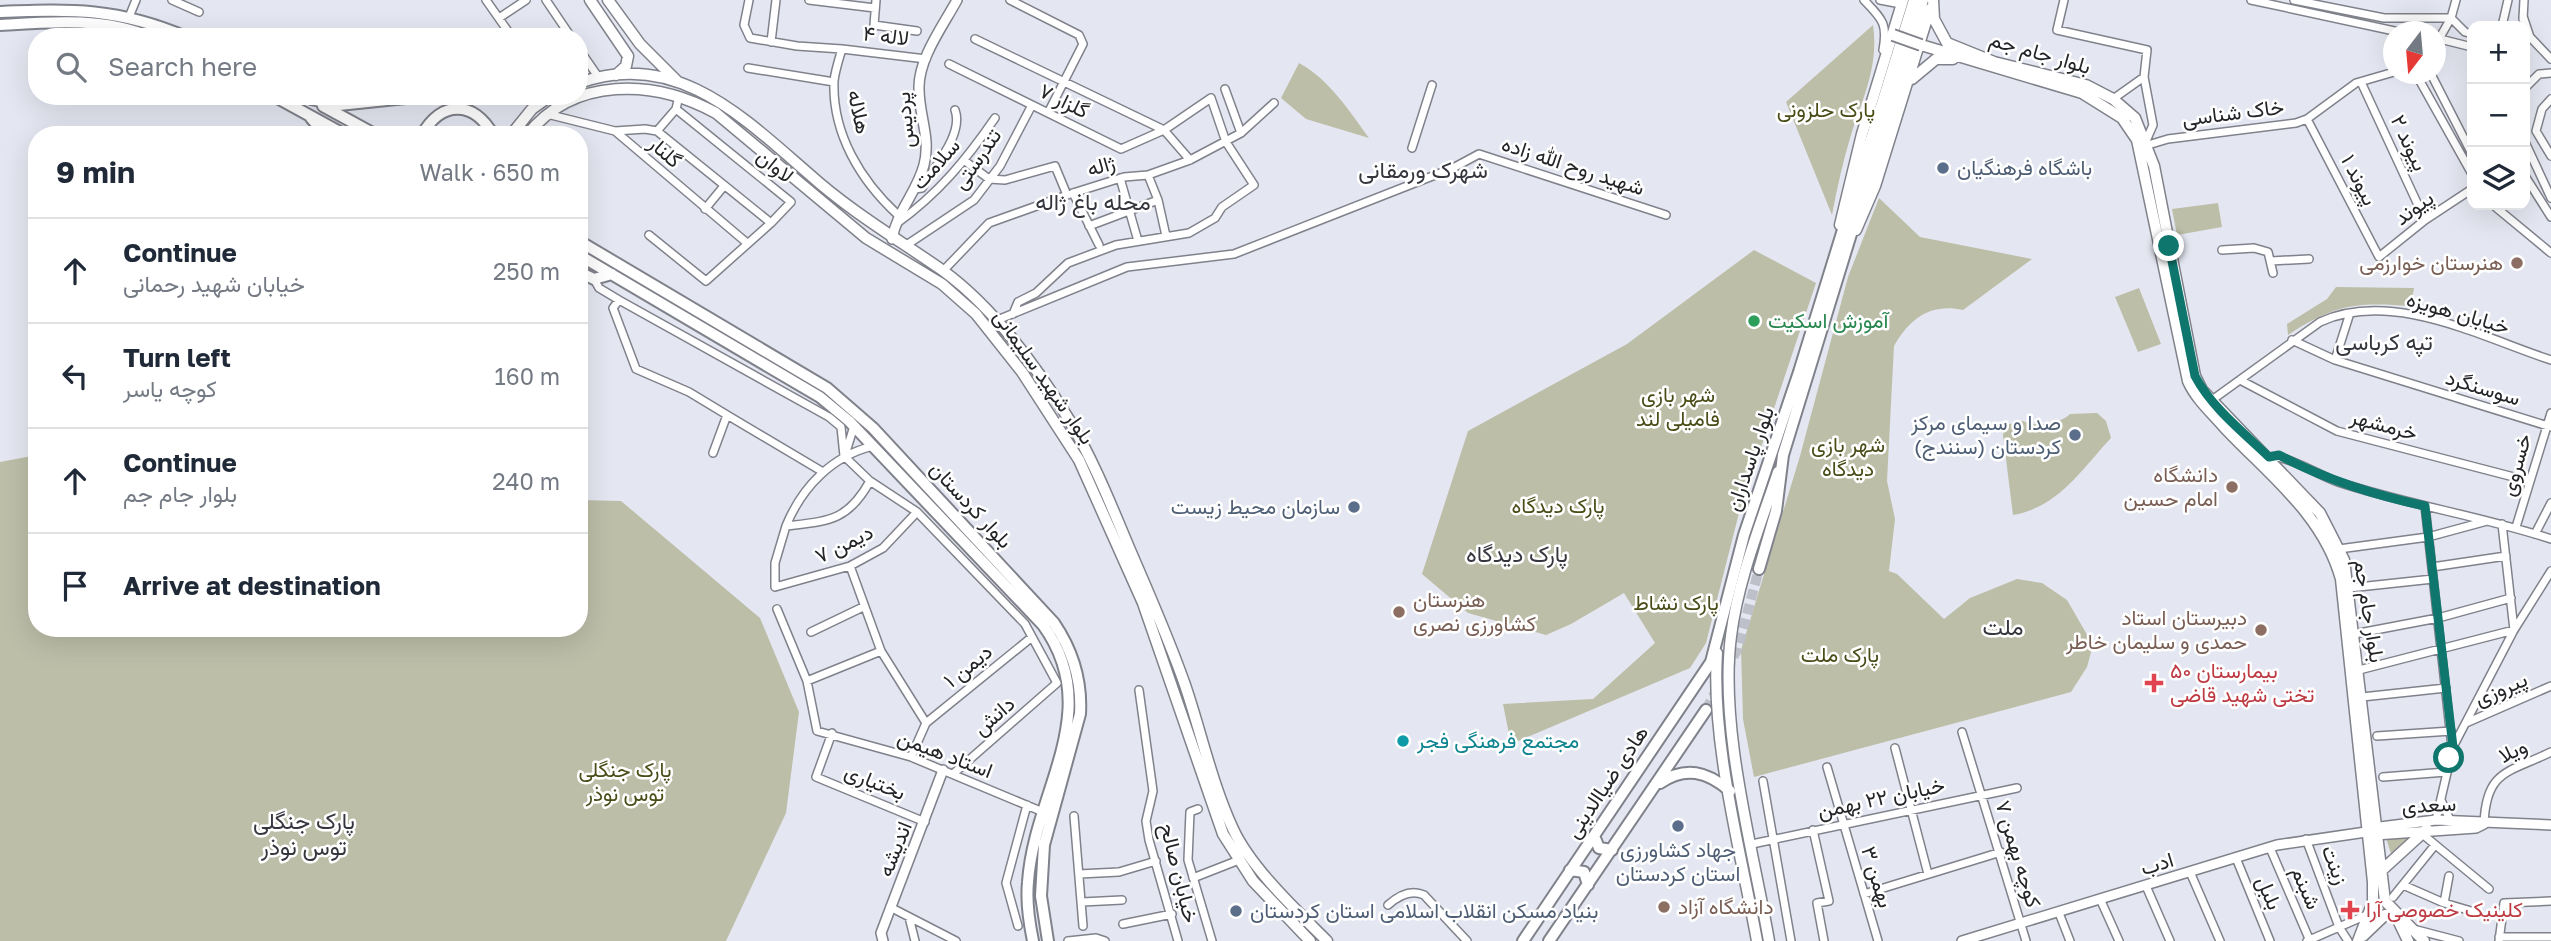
<!DOCTYPE html>
<html lang="en">
<head>
<meta charset="utf-8">
<style>
	:root { --surface:#fff; --page:#f2f2f3; --text:#1f2937; --muted:#747a83; --line:#e0e1e3 }
	body { margin:0; font-family:"Golos Text",Vazirmatn,sans-serif; background:var(--page); color:var(--text) }
	.controls { position:absolute; right:21px; top:21px; display:grid; overflow:hidden; border-radius:14px; box-shadow:0 7px 28px #0002 }
	.controls button { width:63px; height:63px; display:grid; place-items:center; padding:0; border:0; border-bottom:2px solid var(--line); background:var(--surface); color:var(--text); font:35px sans-serif }
	.compass { position:absolute; left:2383px; top:21px; width:63px; height:63px; border-radius:50%; background:var(--surface); box-shadow:0 7px 28px #0002; rotate:196deg }
	.stop { position:absolute; width:21px; height:21px; margin:-16px; border:5px solid #0f766e; border-radius:50%; background:#fff }
	.stop.end { background:#0f766e; border-color:#fff; box-shadow:0 2px 7px #0008 }
	.list { margin:0; padding:0; list-style:none }
	h2 { display:flex; justify-content:space-between; align-items:center; height:91px; margin:0; padding:0 28px; font-size:30px }
	h2 small { font-size:23px; font-weight:400; color:var(--muted) }
	.list li { display:grid; grid-template-columns:46px 1fr auto; gap:21px; align-items:center; box-sizing:border-box; height:105px; padding:0 28px; border-top:2px solid var(--line) }
	.list b { display:block; font-size:26px; white-space:nowrap }
	.list p { margin:0; font-size:23px; white-space:nowrap; color:var(--muted) }
	.list em { font-size:23px; font-style:normal; color:var(--muted) }
	.icon { flex:none; width:38px; height:38px; fill:none; stroke:currentColor; stroke-width:2; stroke-linecap:round; stroke-linejoin:round }
	.map { position:relative; flex:none; width:2551px; height:941px; overflow:hidden }
	.search { position:absolute; background:var(--surface); box-shadow:0 7px 28px #0002; left:28px; top:28px; width:560px; height:77px; display:flex; align-items:center; gap:18px; box-sizing:border-box; padding:0 24px; border-radius:28px; color:var(--muted); font-size:26px }
	.panel { position:absolute; background:var(--surface); box-shadow:0 7px 28px #0002; left:28px; top:126px; width:560px; height:511px; border-radius:28px }
	.map>svg:first-child { display:block }
</style>
</head>
<body>
<div class="map">
<svg width="2551" height="941" viewBox="0 0 2551 941">
	<rect width="100%" height="100%" fill="#e4e7f1"/>
	<path fill="#bcbea8" d="M1873,25c6,40 -10,73 -22,110 -8,26 -14,53 -19,80l-46,-113z
		M1299,63c30,16 51,49 70,75l-63,-19 -25,-21z
		M1879,198l41,39 112,22 -69,51c-32,-7 -53,8 -69,36l-7,135 8,38 -6,52 8,3 47,45 26,-21 47,-19 25,4 25,17 26,45 -6,22 -16,25 -317,85 -11,-58 -2,-69 59,-194 48,-179z
		M2218,203l4,24 -45,8 -5,-26z
		M1754,250l62,33 -77,230 -33,130 -16,25 -179,76 -8,-40 90,-5 62,-56 -31,-50 -53,31 -25,11 -78,-22 -46,-39 46,-143 159,-87z
		M2336,287l78,1 -3,18c-55,-4 -76,-2 -123,29l-1,-11 40,-25z
		M2139,288l22,56 -23,8 -23,-55z
		M2097,413l9,8 5,17c-31,33 -51,68 -98,77l-10,-80 2,-10 18,-4c11,6 38,3 47,-7z
		M37,455v173h542v-128l42,1 139,117 39,94 -13,101 -60,128h-726v-479z
		M2410,836l-18,21 -6,-19z"/>
	<g fill="none" stroke-linecap="round" stroke-linejoin="round">
		<path stroke="#bdc0c9" stroke-width="10" stroke-dasharray="10 5" stroke-linecap="butt" d="M1706,710l32,-62 21,-79"/>
		<g stroke="#80828b" stroke-width="10">
			<path id="minor" d="M172,0l27,12
				M486,0l26,37
				M546,0l25,37
				M749,0l-5,25 6,13 47,8 45,3c-3,10 -7,22 -8,32 -2,53 27,100 64,134
				M809,0l66,8
				M876,0l-2,25 43,6
				M1010,0l69,35 4,9 -35,69
				M1864,0c18,19 24,23 19,50
				M1880,0l21,4
				M2064,0l-7,30 90,20 -3,27 9,48 -7,16
				M2251,0l148,32
				M2294,0l90,18h67l14,14 7,2
				M2523,16l7,21 21,22
				M129,17l7,-17
				M499,18l27,-18
				M2523,19l1,-19
				M2502,26l6,-26
				M2436,38l36,9
				M975,39l189,91 26,30
				M2439,39l12,-21 5,-18
				M771,42l5,-42
				M579,49l20,29
				M842,49l84,10
				M949,64l172,85 43,-19 47,-32 15,44 28,43 -32,22 -7,11 -26,15 -73,12 -48,18 -32,30 -18,9 -5,12
				M748,68l86,14
				M2416,74l56,100
				M2431,74l41,80
				M2361,82l64,138
				M2525,88l14,-14 12,-1
				M1225,89l16,44
				M2113,99l31,-22
				M2551,99l-9,10 -6,22 15,25
				M547,114l68,17 132,112
				M2307,119l72,138 46,-37 47,-31
				M615,131l30,-2 12,2 19,-22
				M657,131l114,92 20,-21 -115,-93 3,-13
				M2525,142l26,56
				M2148,145l20,-6 128,-16 11,-4 49,-36 38,-11
				M1412,148l20,-63
				M965,161l24,18 16,1 50,-14 12,29
				M1148,175l10,25 8,36
				M2525,176l26,41
				M1120,178l18,63
				M914,189l8,-1c12,-21 42,-54 33,-78
				M1073,193l26,52
				M2493,205l58,48
				M705,209l19,-23
				M896,224c42,-30 70,-64 99,-106
				M1089,226l69,-26
				M649,235l57,46 65,-58
				M905,246l69,-46 26,-34 32,-61
				M2222,250l32,-2 14,4 5,21
				M2271,261l38,-2
				M943,271l46,-48 84,-30 51,-16 24,-2 42,-15 51,-27 33,-30
				M594,279l5,9 20,12 210,117 12,10 3,29 26,25
				M619,300l-6,8 23,61 53,23 38,23 -14,38
				M995,321l132,-54 107,-13 219,-86 26,-14 187,61
				M2292,340l43,20 216,67
				M2335,360l15,-47
				M2240,380l97,51 192,50
				M2212,400l108,-78c72,-33 161,15 231,38
				M727,415l96,57
				M846,452l8,-26
				M2269,457c17,-3 51,19 69,25 70,23 143,34 213,57
				M2425,506l27,241
				M917,512l-34,36 -33,18 -75,21v-24l11,-37c43,-5 62,-5 84,-45l47,31 108,112 32,59 -104,91
				M786,526c16,-39 46,-70 87,-80
				M2516,527l35,-114
				M2535,534l16,-31
				M2339,549l89,-12 59,-16
				M850,566l31,85 45,72 -15,34
				M2432,567l74,-11
				M2349,588l84,-9
				M777,609l30,72 10,50 94,26 132,55
				M811,632l52,-25
				M2354,634l84,-16 73,-20
				M2359,670l155,-40 -12,-106
				M807,681l74,-30
				M1139,690l14,101 -7,30 3,19 29,101
				M2362,697l84,-9
				M926,723l106,-86
				M2466,723l85,-37
				M1962,732l64,209
				M832,733l-16,44 109,45
				M2377,736l74,-5
				M1895,748l33,126
				M1827,767l51,174
				M2383,777l63,-5
				M1763,781l28,160
				M2441,800l9,20
				M1198,809l-8,3 -2,48 24,81
				M1074,816l9,110
				M2436,820l17,-73 61,-117 37,-59
				M2484,824c2,-54 24,-51 67,-72
				M1813,830l16,71 -12,2 7,38
				M2421,833l68,56
				M2306,839l33,88 9,14
				M1752,844l265,-56
				M2270,848l40,93
				M2236,858l34,83
				M2190,872l30,69
				M1079,874l40,-2 37,-11
				M1193,878l46,-18
				M2403,885l41,18 34,10
				M2146,886l24,55
				M1864,894l137,-42
				M2393,897l42,-52
				M2101,901l18,40
				M1082,902l40,-2
				M2444,903l5,-27
				M1388,905c10,-9 23,-16 36,-10l43,46
				M890,907l66,34
				M2059,913l11,28
				M909,917l6,24
				M1123,924l49,-10
				M1018,926l-12,-43 21,-78
				M2417,930l42,11
				M2499,937h52
				M1068,941l28,-3 9,3
				M2307,941l62,-27
				M2499,941l5,-38 47,-2"/>
		</g>
		<g stroke="#80828b" stroke-width="12">
			<path id="tertiary" d="M892,239c5,-28 25,-47 32,-74 7,-27 -5,-49 -5,-76 -1,-30 24,-63 38,-89
				M2372,828l64,-8 115,5
				M883,941l-2,-8 62,-163
				M1962,941l315,-96 89,-13 9,3 101,-7 8,-4"/>
		</g>
		<g stroke="#80828b" stroke-width="13">
			<path id="secondary" d="M590,0l38,56 -2,10 -10,9
				M608,0l32,44 37,37
				M1933,0l1,19 13,24 47,19 92,23 27,14 22,19 19,48 41,210 7,14 118,123 24,47 41,341 39,40
				M1921,45l161,48 40,25 15,22 51,241c8,18 23,31 36,46 45,48 99,87 117,152l32,303v20l-15,39
				M1912,79l24,-20h17
				M579,83c96,-35 164,34 230,91 41,37 87,64 133,96 50,36 94,96 126,148 25,41 43,87 62,132 19,44 39,89 55,135 16,47 27,99 48,144 18,39 64,82 94,112
				M511,135l21,-26 18,-13
				M527,135c47,-59 127,-56 189,-22l150,125 76,46 34,30 46,58 57,88 64,143 80,231 30,47 57,60
				M1840,225l22,-91 41,-134
				M1856,230l19,-44 55,-177
				M1717,653c-6,90 24,199 40,288
				M2381,871l46,-42
				M2397,918l11,23
				M2363,936l22,-21 10,-1
				M1769,941c-16,-92 -50,-213 -38,-305 7,-56 29,-110 47,-164"/>
		</g>
		<g stroke="#80828b" stroke-width="14">
			<path id="primary" d="M0,12c72,-3 118,-4 186,25
				M0,25c49,-3 104,-8 150,12
				M274,96l71,39
				M311,99l28,6 86,-9
				M323,106l53,29
				M311,118l15,17
				M422,135c19,-35 52,-35 71,0
				M579,241l248,147 46,40 181,195c19,28 28,57 26,91l-36,131 -3,51 7,45
				M579,255l241,142 29,24 194,204c63,87 -9,166 -15,257 -2,20 1,40 5,59
				M579,272l15,7 18,-5
				M1759,569l17,-58 7,-56 140,-455
				M1660,783c25,-17 47,-12 70,8
				M1594,836l5,12 13,2
				M1570,870l14,2 4,13
				M1523,941l188,-279 33,-127 55,-163 115,-372
				M1549,941l157,-231"/>
		</g>
		<use href="#minor" stroke="#fff" stroke-width="7"/>
		<use href="#tertiary" stroke="#fff" stroke-width="9"/>
		<use href="#secondary" stroke="#fff" stroke-width="10"/>
		<use href="#primary" stroke="#fff" stroke-width="10"/>
		<g stroke="#80828b" stroke-width="14" stroke-linecap="butt">
			<path id="primary-bridge" d="M1893,35l28,10"/>
		</g>
		<use href="#primary-bridge" stroke="#fff" stroke-width="10"/>
	</g>
	<g fill="none" stroke-linecap="round" stroke-linejoin="round">
		<path stroke="#0f766e" stroke-width="9" d="M2169,246l26,130c17,32 48,56 74,81l10,-2c47,25 95,40 146,51l28,241 -4,11"/>
	</g>
	<g fill="#5c6f8a" stroke="#fff" stroke-width="2.5">
		<circle cx="1943" cy="168" r="7"/>
		<circle cx="2075" cy="435" r="7"/>
		<circle cx="1354" cy="507" r="7"/>
		<circle cx="1678" cy="826" r="7"/>
		<circle cx="1236" cy="911" r="7"/>
	</g>
	<g fill="#8d6e63" stroke="#fff" stroke-width="2.5">
		<circle cx="2517" cy="263" r="7"/>
		<circle cx="2232" cy="487" r="7"/>
		<circle cx="1399" cy="612" r="7"/>
		<circle cx="2261" cy="630" r="7"/>
		<circle cx="1664" cy="907" r="7"/>
	</g>
	<circle fill="#2e9e5b" stroke="#fff" stroke-width="2.5" cx="1754" cy="321" r="7"/>
	<g fill="#e0444e" stroke="#fff" stroke-width="2.5">
		<path d="M2150.5 672.5h7v7h7v7h-7v7h-7v-7h-7v-7h7z"/>
		<path d="M2346.5 899.5h7v7h7v7h-7v7h-7v-7h-7v-7h7z"/>
	</g>
	<circle fill="#0f9aa8" stroke="#fff" stroke-width="2.5" cx="1403" cy="741" r="7"/>
	<g text-anchor="middle" stroke-width="5" stroke-linejoin="round" paint-order="stroke">
		<g font-size="21" fill="#232427" stroke="#fff">
			<text transform="translate(886 36) rotate(7)" y="7">لاله ۴</text>
			<text transform="translate(2040 53) rotate(16)" y="7">بلوار جام جم</text>
			<text transform="translate(1064 101) rotate(26)" y="7">گلزار ۷</text>
			<text transform="translate(859 112) rotate(78)" y="7">هلاله</text>
			<text transform="translate(2233 113) rotate(-7)" y="7">خاک شناسی</text>
			<text transform="translate(905 120) rotate(-95)" y="7">پردیس</text>
			<text transform="translate(2409 143) rotate(65)" y="7">پیوند ۲</text>
			<text transform="translate(665 152) rotate(41)" y="7">گلنار</text>
			<text transform="translate(977 159) rotate(-55)" y="7">تندرستی</text>
			<text transform="translate(936 164) rotate(-48)" y="7">سلامت</text>
			<text transform="translate(775 166) rotate(39)" y="7">لاوان</text>
			<text transform="translate(1101 166) rotate(-16)" y="7">ژاله</text>
			<text transform="translate(1573 166) rotate(18)" y="7">شهید روح الله زاده</text>
			<text transform="translate(2359 180) rotate(63)" y="7">پیوند ۱</text>
			<text transform="translate(2414 208) rotate(-36)" y="7">پیوند</text>
			<text transform="translate(2458 313) rotate(16)" y="7">خیابان هویزه</text>
			<text transform="translate(1044 377) rotate(55)" y="7">بلوار شهید سلیمانی</text>
			<text transform="translate(2483 388) rotate(17)" y="7">سوسنگرد</text>
			<text transform="translate(2384 425) rotate(15)" y="7">خرمشهر</text>
			<text transform="translate(1750 459) rotate(-71)" y="7">بلوار پاسداران</text>
			<text transform="translate(2516 465) rotate(-74)" y="7">خسروی</text>
			<text transform="translate(971 505) rotate(47)" y="7">بلوار کردستان</text>
			<text transform="translate(844 544) rotate(-26)" y="7">دیمن ۷</text>
			<text transform="translate(2369 611) rotate(81)" y="7">بلوار جام جم</text>
			<text transform="translate(968 666) rotate(-39)" y="7">دیمن ۱</text>
			<text transform="translate(2501 689) rotate(-23)" y="7">پیروزی</text>
			<text transform="translate(994 716) rotate(-41)" y="7">دانش</text>
			<text transform="translate(2513 751) rotate(-26)" y="7">ویلا</text>
			<text transform="translate(945 754) rotate(21)" y="7">استاد هیمن</text>
			<text transform="translate(875 782) rotate(22)" y="7">بختیاری</text>
			<text transform="translate(1607 782) rotate(-56)" y="7">هادی ضیاالدینی</text>
			<text transform="translate(1881 798) rotate(-12)" y="7">خیابان ۲۲ بهمن</text>
			<text transform="translate(2429 805) rotate(-3)" y="7">سعدی</text>
			<text transform="translate(895 849) rotate(-68)" y="7">اندیشه</text>
			<text transform="translate(2018 854) rotate(73)" y="7">کوچه بهمن ۷</text>
			<text transform="translate(2157 864) rotate(-17)" y="7">ادب</text>
			<text transform="translate(2335 865) rotate(69)" y="7">زینت</text>
			<text transform="translate(1179 873) rotate(76)" y="7">خیابان صالح</text>
			<text transform="translate(1877 877) rotate(73)" y="7">بهمن ۳</text>
			<text transform="translate(2306 888) rotate(67)" y="7">شبنم</text>
			<text transform="translate(2269 893) rotate(67)" y="7">بلبل</text>
		</g>
		<g font-size="21" fill="#4a4c17" stroke="#fff">
			<text x="1826" y="117">پارک حلزونی</text>
			<text x="1678" y="402">شهر بازی<tspan x="1678" dy="24">فامیلی لند</tspan></text>
			<text x="1848" y="452">شهر بازی<tspan x="1848" dy="24">دیدگاه</tspan></text>
			<text x="1558" y="513">پارک دیدگاه</text>
			<text x="1676" y="610">پارک نشاط</text>
			<text x="1840" y="662">پارک ملت</text>
			<text x="625" y="777">پارک جنگلی<tspan x="625" dy="24">توس نوذر</tspan></text>
		</g>
		<g font-size="21" fill="#4e5e75" stroke="#fff" text-anchor="start">
			<text x="1957" y="175">باشگاه فرهنگیان</text>
			<text x="2061" y="430" text-anchor="end">صدا و سیمای مرکز<tspan x="2061" dy="24">کردستان (سنندج)</tspan></text>
			<text x="1340" y="514" text-anchor="end">سازمان محیط زیست</text>
			<text x="1678" y="857" text-anchor="middle">جهاد کشاورزی<tspan x="1678" dy="24">استان کردستان</tspan></text>
			<text x="1250" y="918">بنیاد مسکن انقلاب اسلامی استان کردستان</text>
		</g>
		<g font-size="21" fill="#785e54" stroke="#fff" text-anchor="end">
			<text x="2503" y="270">هنرستان خوارزمی</text>
			<text x="2218" y="482">دانشگاه<tspan x="2218" dy="24">امام حسین</tspan></text>
			<text x="1413" y="607" text-anchor="start">هنرستان<tspan x="1413" dy="24">کشاورزی نصری</tspan></text>
			<text x="2247" y="625">دبیرستان استاد<tspan x="2247" dy="24">حمدی و سلیمان خاطر</tspan></text>
			<text x="1678" y="914" text-anchor="start">دانشگاه آزاد</text>
		</g>
		<g font-size="21" fill="#27864d" stroke="#fff" text-anchor="start">
			<text x="1768" y="328">آموزش اسکیت</text>
		</g>
		<g font-size="21" fill="#be3a42" stroke="#fff" text-anchor="start">
			<text x="2170" y="678">بیمارستان ۵۰<tspan x="2170" dy="24">تختی شهید قاضی</tspan></text>
			<text x="2366" y="917">کلینیک خصوصی آرا</text>
		</g>
		<g font-size="21" fill="#0d838f" stroke="#fff" text-anchor="start">
			<text x="1417" y="748">مجتمع فرهنگی فجر</text>
		</g>
		<g font-size="23" fill="#35363e" stroke="#fff">
			<text x="1423" y="178">شهرک ورمقانی</text>
			<text x="1093" y="210">محله باغ ژاله</text>
			<text x="2384" y="350">تپه کرباسی</text>
			<text x="1517" y="562">پارک دیدگاه</text>
			<text x="2003" y="635">ملت</text>
			<text x="304" y="829">پارک جنگلی<tspan x="304" dy="26">توس نوذر</tspan></text>
		</g>
	</g>
</svg>
<div class="controls">
<button>+</button>
<button>−</button>
<button><svg class="icon" aria-label="layers" viewBox="0 0 24 24"><path d="M12 4l9 5-9 5-9-5zM3 14l9 5 9-5"/></svg></button>
</div>
<svg class="compass" viewBox="-18 -18 36 36"><path d="M0-13l5 13h-10z" fill="#e53935"/><path d="M0 13l5-13h-10z" fill="#747a83"/></svg>
<div class="stop" style="left:2449px;top:758px"></div>
<div class="stop end" style="left:2169px;top:246px"></div>
<div class="search"><svg class="icon" aria-label="search" viewBox="0 0 24 24"><circle cx="10" cy="10" r="6"/><path d="M15 15l6 6"/></svg>Search here</div>
<section class="panel">
<h2>9 min<small>Walk · 650 m</small></h2>
<ul class="list">
<li><svg class="icon" aria-label="ahead" viewBox="0 0 24 24"><path d="M12 20V5M6 11l6-6 6 6"/></svg><div><b>Continue</b><p>خیابان شهید رحمانی</p></div><em>250 m</em></li>
<li><svg class="icon" aria-label="left" viewBox="0 0 24 24"><path d="M17 20v-9H6M10 6l-5 5 5 5"/></svg><div><b>Turn left</b><p>کوچه یاسر</p></div><em>160 m</em></li>
<li><svg class="icon" aria-label="ahead" viewBox="0 0 24 24"><path d="M12 20V5M6 11l6-6 6 6"/></svg><div><b>Continue</b><p>بلوار جام جم</p></div><em>240 m</em></li>
<li><svg class="icon" aria-label="arrive" viewBox="0 0 24 24"><path d="M6 21V4h12l-3 4 3 4H6"/></svg><div><b>Arrive at destination</b></div></li>
</ul>
</section>
</div>
</body>
</html>
